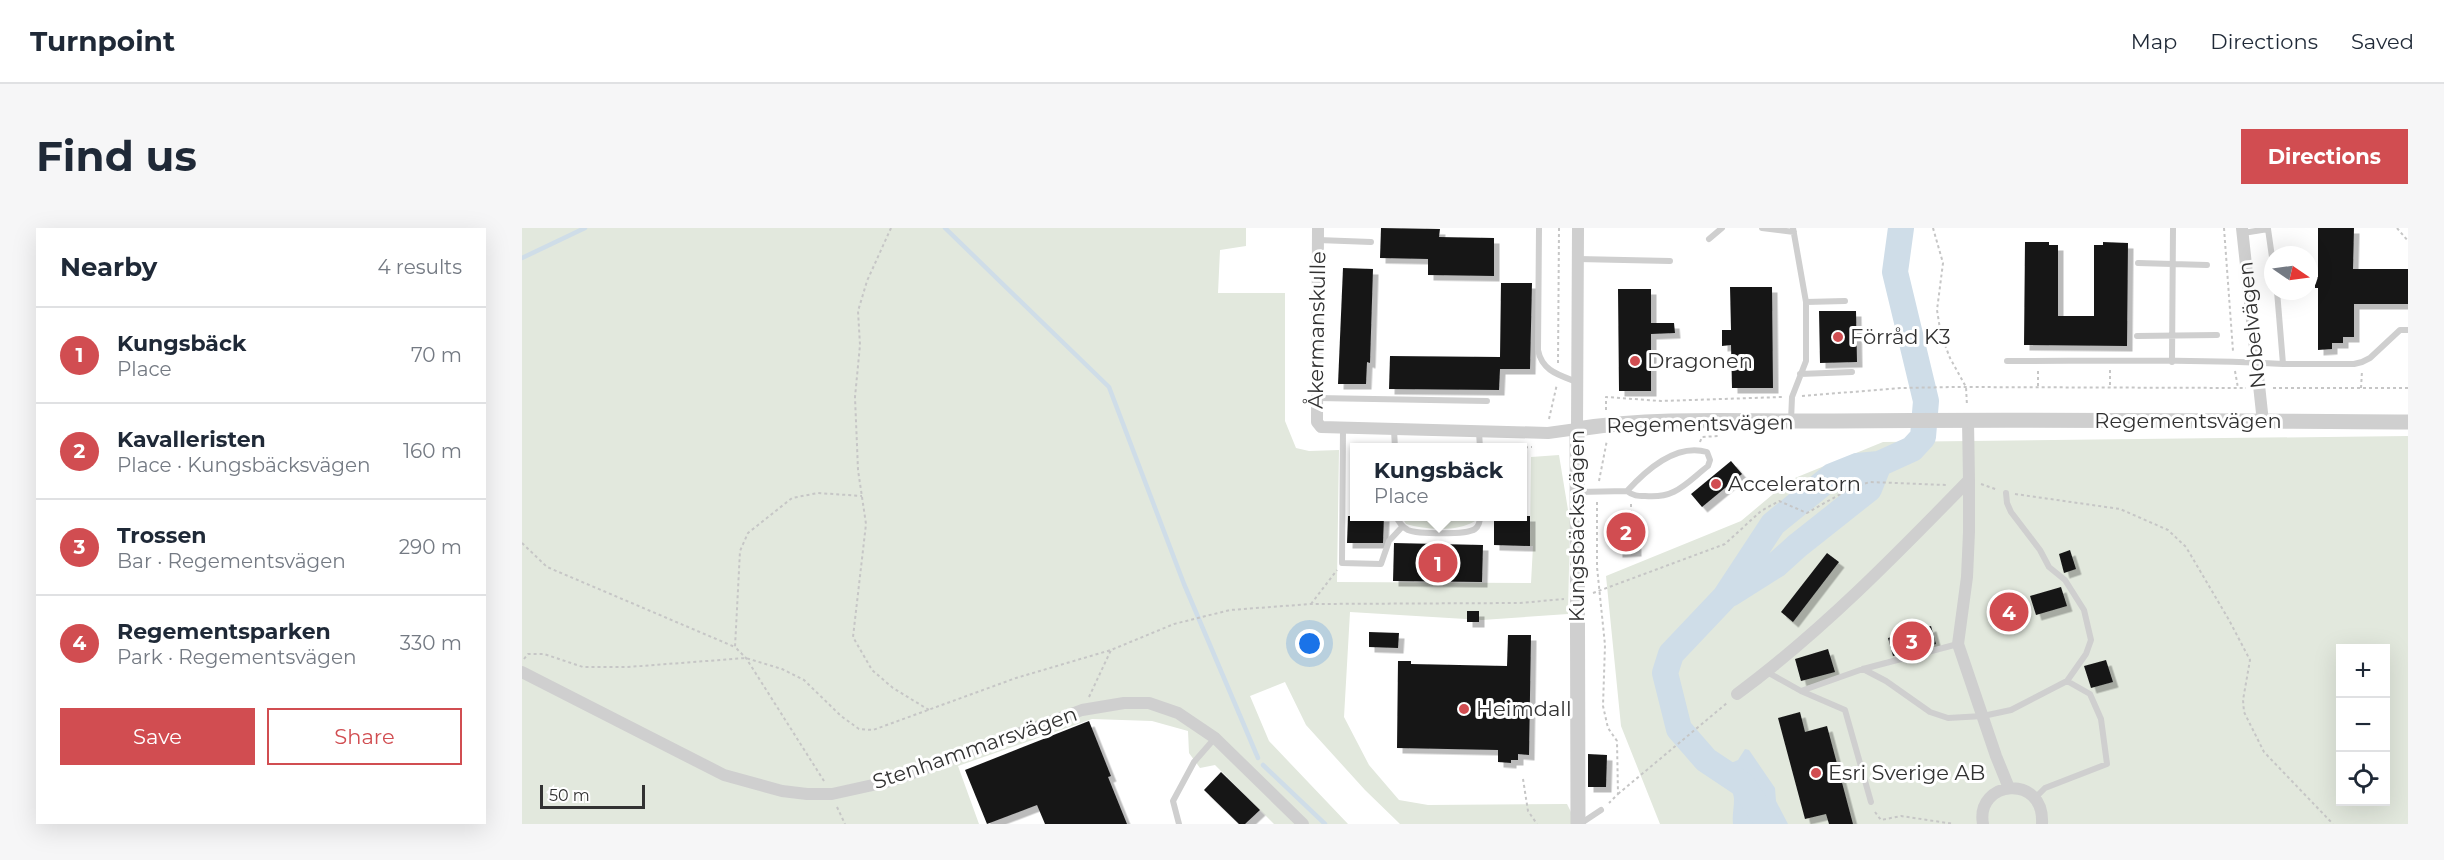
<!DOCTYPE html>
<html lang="en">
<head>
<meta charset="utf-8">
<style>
	:root { --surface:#fff; --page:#f6f6f7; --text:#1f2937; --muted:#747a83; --line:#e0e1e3; --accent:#d14d51 }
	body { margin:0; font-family:Montserrat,sans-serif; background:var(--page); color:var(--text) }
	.controls { position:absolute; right:18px; bottom:18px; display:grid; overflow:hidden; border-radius:0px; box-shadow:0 6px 24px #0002 }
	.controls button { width:54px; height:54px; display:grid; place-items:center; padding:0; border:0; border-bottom:2px solid var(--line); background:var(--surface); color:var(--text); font:30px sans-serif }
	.compass { position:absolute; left:1742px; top:18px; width:54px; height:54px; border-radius:50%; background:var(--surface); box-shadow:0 6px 24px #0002; rotate:103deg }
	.scale { position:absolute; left:18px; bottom:15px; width:105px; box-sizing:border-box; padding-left:6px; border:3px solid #323232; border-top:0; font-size:16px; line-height:21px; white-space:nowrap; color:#323232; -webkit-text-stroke:4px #fff; paint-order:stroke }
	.you { position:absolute; left:788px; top:416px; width:21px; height:21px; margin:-15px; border:4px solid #fff; border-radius:50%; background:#1a73e8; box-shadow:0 0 0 9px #1a73e833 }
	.badge { display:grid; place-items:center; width:39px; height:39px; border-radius:50%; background:var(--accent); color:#fff; font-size:20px; font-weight:700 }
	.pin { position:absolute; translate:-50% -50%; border:3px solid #fff; box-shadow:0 2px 6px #0006 }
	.popup { position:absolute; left:828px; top:215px; width:177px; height:78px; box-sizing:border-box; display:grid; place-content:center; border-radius:0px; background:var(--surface); filter:drop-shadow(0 2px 4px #0005); font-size:20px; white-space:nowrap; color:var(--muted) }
	.popup b { font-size:22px; color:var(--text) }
	.popup::after { content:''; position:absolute; left:50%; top:100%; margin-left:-12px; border:12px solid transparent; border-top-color:var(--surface) }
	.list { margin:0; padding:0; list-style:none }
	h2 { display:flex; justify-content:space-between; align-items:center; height:78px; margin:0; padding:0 24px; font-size:26px }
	h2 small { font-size:20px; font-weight:400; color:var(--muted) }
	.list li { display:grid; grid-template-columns:39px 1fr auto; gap:18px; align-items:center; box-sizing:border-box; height:96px; padding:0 24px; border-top:2px solid var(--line) }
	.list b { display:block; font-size:22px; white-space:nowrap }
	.list p { margin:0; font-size:20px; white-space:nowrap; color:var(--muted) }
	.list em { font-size:20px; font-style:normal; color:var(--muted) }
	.actions { display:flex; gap:12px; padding:18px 24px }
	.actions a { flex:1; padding:14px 0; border:2px solid var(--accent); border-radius:0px; text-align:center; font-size:21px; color:var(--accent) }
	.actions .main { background:var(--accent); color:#fff }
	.icon { flex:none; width:33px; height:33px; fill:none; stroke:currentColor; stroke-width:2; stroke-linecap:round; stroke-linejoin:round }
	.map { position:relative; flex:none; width:1886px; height:596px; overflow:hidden; border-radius:0px }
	header { display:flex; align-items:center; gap:36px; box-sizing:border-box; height:84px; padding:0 30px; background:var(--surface); border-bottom:2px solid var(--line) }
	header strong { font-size:28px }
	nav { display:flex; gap:33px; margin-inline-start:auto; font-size:21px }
	.intro { display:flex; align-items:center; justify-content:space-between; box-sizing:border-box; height:144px; padding:0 36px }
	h1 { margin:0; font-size:42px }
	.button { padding:15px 27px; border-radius:0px; background:var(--accent); color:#fff; font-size:21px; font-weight:700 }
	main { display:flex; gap:36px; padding:0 36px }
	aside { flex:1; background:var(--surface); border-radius:0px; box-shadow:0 6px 24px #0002 }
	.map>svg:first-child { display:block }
</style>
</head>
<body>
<header>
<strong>Turnpoint</strong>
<nav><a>Map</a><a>Directions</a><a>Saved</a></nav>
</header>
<div class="intro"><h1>Find us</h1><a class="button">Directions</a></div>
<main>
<aside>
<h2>Nearby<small>4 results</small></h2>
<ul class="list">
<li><span class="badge">1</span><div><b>Kungsbäck</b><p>Place</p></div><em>70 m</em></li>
<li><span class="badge">2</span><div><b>Kavalleristen</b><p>Place · Kungsbäcksvägen</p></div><em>160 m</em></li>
<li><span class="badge">3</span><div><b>Trossen</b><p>Bar · Regementsvägen</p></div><em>290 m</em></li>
<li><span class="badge">4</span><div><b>Regementsparken</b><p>Park · Regementsvägen</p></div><em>330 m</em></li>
</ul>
<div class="actions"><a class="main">Save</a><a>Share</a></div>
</aside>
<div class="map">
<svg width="1886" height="596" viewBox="0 0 1886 596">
	<defs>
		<filter id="shadow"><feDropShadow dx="5.5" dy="5.5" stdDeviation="0" flood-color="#0004"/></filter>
	</defs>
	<rect width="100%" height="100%" fill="#fff"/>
	<path fill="#e2e8dd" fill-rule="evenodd" d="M0,0h724v18l-26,4 -2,43h67v128l11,27 13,3 30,-1 -2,132 194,1 2,-37h-3l1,-89 28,-2 11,67 -2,92 -86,6 -132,-8 -6,105 25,48 30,35 29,5 139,-1 10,20h-177l-35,-34 -59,-65 -21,-43 -35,14 19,45 79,83h-74l-59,-59 -15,3 -11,-15 -1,-22 -36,-10 -60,-2 -134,47 21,58h-457z
		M1886,208v388h-748l-39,-98 -15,-150 135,-55 49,-41 93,-38zM1818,421h46v153h-46z
		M880,289l74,-1v1l-1,4c-17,11 -49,9 -69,3z"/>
	<path fill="#cfdde8" d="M1223,521l4,1 26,38 1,13 12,23h-55c-1,-8 1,-16 1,-25 -1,-19 -21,-25 -35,-31l11,-12 21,7 7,-3z"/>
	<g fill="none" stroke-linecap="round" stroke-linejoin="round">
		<path stroke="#cfdde8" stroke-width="4.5" d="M423,0l164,159 75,197 74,174
			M0,30l63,-30
			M741,537l62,59"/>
		<path stroke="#cfdde8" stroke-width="26" d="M1208,366l46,-29 21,-19 72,-57 10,-25
			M1247,596l-27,-40 -36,-24 -27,-31 -14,-56 6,-19 54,-57 48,-73 59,-48 25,-10 22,-2 33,-15 11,-12 3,-36 -31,-129 6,-44"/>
	</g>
	<path fill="#191919" filter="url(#shadow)" d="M859,0l59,1 -1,8 55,1v38l-66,-1v-16l-48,-1z
		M1796,0h36l-1,41h55v35h-54v33h-11v6h-11v6l-14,1v-62h-3v-11h3z
		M1503,14h24v3h9v71h36v-71h9v-3l25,1 -1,103 -103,-1z
		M821,40l30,1 -3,94 -3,-1 -1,22h-28z
		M979,55h31l-2,86h-30l-1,21 -110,-1 1,-33 110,1z
		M1208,59h42l1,101h-41l-1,-43 -9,1v-16h9z
		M1096,61h33v34h23l1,10 -24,1v57h-32z
		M1297,83h37l1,51 -37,1z
		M1209,233l11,13 -40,33 -11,-13z
		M826,288h36l-1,27h-36z
		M972,288h36v30l-36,-1z
		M1098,292h11v3h4l1,28 -19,1 -1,-29h4z
		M872,315l89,2 -1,37 -89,-1z
		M1548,322l6,19 -12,4 -5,-19z
		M1305,325l12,9 -46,60 -12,-10z
		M1539,359l6,19 -31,9 -6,-19z
		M945,383h12v11h-12z
		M1409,398l5,18 -43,12 -5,-18z
		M847,404l30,1 -1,15 -29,-1z
		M986,407h23l-2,120 -11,-1v6h-7v3l-13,-1v-12l-101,-2 1,-87h13v3l96,2z
		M1306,421l7,23 -34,9 -6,-22z
		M1584,432l7,22 -22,6 -7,-22z
		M1278,484l5,20 22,-6 26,98h-24l-3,-10 -21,5 -27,-101z
		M567,493l22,55 -3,1 19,47h-82l-8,-19 -50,19 -22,-54z
		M1066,526l19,1 -1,32h-18z
		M699,544l39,38 -15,14h-6l-35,-34z"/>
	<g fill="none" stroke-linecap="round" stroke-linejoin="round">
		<path stroke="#c6c6c6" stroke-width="2" stroke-dasharray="3 3" stroke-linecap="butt" d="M369,0l-24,53 -9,30 2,34 -5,52 3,73 8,54 -13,113 19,33 21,18 36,22
			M1411,0l10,35 -6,47 4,25 9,23 16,29 1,19
			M1702,0l9,123
			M1875,0l11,13
			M1787,57l6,-2
			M1036,135l1,-135
			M1588,142v18
			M1713,143l3,17
			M1516,158v-15
			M1751,160h135
			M1839,160l1,-17
			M1280,168l99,-8 54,-1 291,1
			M1084,182v-13l55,4 121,-4
			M1027,191l8,-35
			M1178,214l2,-5 16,-1
			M832,218l30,1
			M883,219l9,1
			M985,220l25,-1
			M1077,253l8,-41
			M1459,256l17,6
			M1493,266l105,15 48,21 18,17 43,73 21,40 -7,40 1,12 20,40 69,72
			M1075,274v65l8,78 -2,61 5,22 9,13 1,53 -9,9
			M1109,276v9l11,9 1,17
			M0,315l25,24 188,80
			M1071,365l132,-49 36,-33 18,-10 28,12 44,-25 19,-6 76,3
			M789,376l26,-34
			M2,431l4,-5h16l39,13h45l118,-9 36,11 22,11 37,36 18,13 14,1 143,-52 95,-28 63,-26 56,-14 81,-6 209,-1 44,-4
			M567,469l22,-47
			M1001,551l5,32 9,13
			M302,553l-78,-123 -11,-11 5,-96 8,-18 44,-35 26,-5 44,3
			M1096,566l109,-91
			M315,579l8,17
			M1353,584l6,8 20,-4 53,8"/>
		<path stroke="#cfcfcf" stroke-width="6" d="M1017,0l-1,122c4,21 21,25 39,32
			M1240,0l32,4
			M1721,5l25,-4 5,35
			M1187,11l13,-11
			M796,12l53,2
			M1056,31l92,2
			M1616,35l69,2
			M1284,74l39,-1
			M1615,108l80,-1
			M1485,133c92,0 184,-2 276,3l-6,-73
			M1650,134l1,-134
			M1761,136h71l8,-2 8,-4 30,-28h8
			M1278,146l52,-2
			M795,170l170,3
			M1269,193l1,-24 14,-36v-59l-13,-74
			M821,200l-1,135 39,1 8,-23 13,-14
			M872,202l1,18
			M957,204l1,16
			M1056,264l49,-1c6,5 11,5 18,5 30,3 40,-12 63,-30l2,-6 -3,-8c-30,-9 -61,18 -80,39
			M874,288c3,7 6,11 12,14 9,4 59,5 67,-1 4,-3 5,-7 5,-13
			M1341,441l23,12 44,31 18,6 35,-2 28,-6 56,-29 19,-27 5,-14 -7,-30 -19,-30 -16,-13 -9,-17 -29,-38 -4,-9 -1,-10
			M1245,444l34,19 62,-22 95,-25
			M1279,463l44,19 26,92
			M1513,570l10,-10 62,-24 -6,-45 -11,-25 -23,-13
			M657,596l-6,-23 21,-39 21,-24
			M1058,596l21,-14"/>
		<path stroke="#cfcfcf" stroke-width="12" d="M796,0l-1,194 4,5 227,6 29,-4 1,-201
			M1720,0l21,194
			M1447,252v52l-2,45 -9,67 38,112 13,32
			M0,444l202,103 58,16 25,3h25l59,-13 191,-71 42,-7h25l29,10 37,25 88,86
			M1215,466c84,-62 159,-139 232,-214l-1,-59
			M1461,596c-8,-44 62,-51 59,0"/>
		<path stroke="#cfcfcf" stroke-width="15" d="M1056,596l-1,-395c84,-13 173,-7 258,-8 191,-2 382,0 573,1"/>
	</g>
	<g fill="#d14d51" stroke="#fff" stroke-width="2">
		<circle cx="1316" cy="109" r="6"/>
		<circle cx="1113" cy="133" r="6"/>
		<circle cx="1194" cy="256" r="6"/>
		<circle cx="942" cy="481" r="6"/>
		<circle cx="1294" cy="545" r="6"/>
	</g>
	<g text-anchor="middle" stroke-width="6" stroke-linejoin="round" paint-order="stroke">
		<g font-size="21" fill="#323232" stroke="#fff">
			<text transform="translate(1730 97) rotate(-96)" y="7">Nobelvägen</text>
			<text transform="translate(795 102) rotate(-89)" y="7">Åkermanskulle</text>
			<text x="1666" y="200">Regementsvägen</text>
			<text transform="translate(1178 196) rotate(-1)" y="7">Regementsvägen</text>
			<text transform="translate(1055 298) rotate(-90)" y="7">Kungsbäcksvägen</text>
			<text transform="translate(453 520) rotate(-19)" y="7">Stenhammarsvägen</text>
		</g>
		<g font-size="21" fill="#323232" stroke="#fff" text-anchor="start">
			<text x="1328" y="116">Förråd K3</text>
			<text x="1125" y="140">Dragonen</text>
			<text x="1206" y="263">Acceleratorn</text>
			<text x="954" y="488">Heimdall</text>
			<text x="1306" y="552">Esri Sverige AB</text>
		</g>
	</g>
</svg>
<div class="controls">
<button>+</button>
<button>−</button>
<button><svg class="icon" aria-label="locate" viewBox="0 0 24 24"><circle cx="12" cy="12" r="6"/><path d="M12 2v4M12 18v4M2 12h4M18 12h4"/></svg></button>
</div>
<svg class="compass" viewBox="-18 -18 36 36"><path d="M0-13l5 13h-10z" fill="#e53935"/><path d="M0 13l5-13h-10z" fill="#747a83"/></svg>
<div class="scale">50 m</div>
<div class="you"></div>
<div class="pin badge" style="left:916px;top:335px">1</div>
<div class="popup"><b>Kungsbäck</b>Place</div>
<div class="pin badge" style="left:1104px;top:304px">2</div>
<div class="pin badge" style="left:1390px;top:413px">3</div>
<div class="pin badge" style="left:1487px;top:384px">4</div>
</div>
</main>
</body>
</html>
